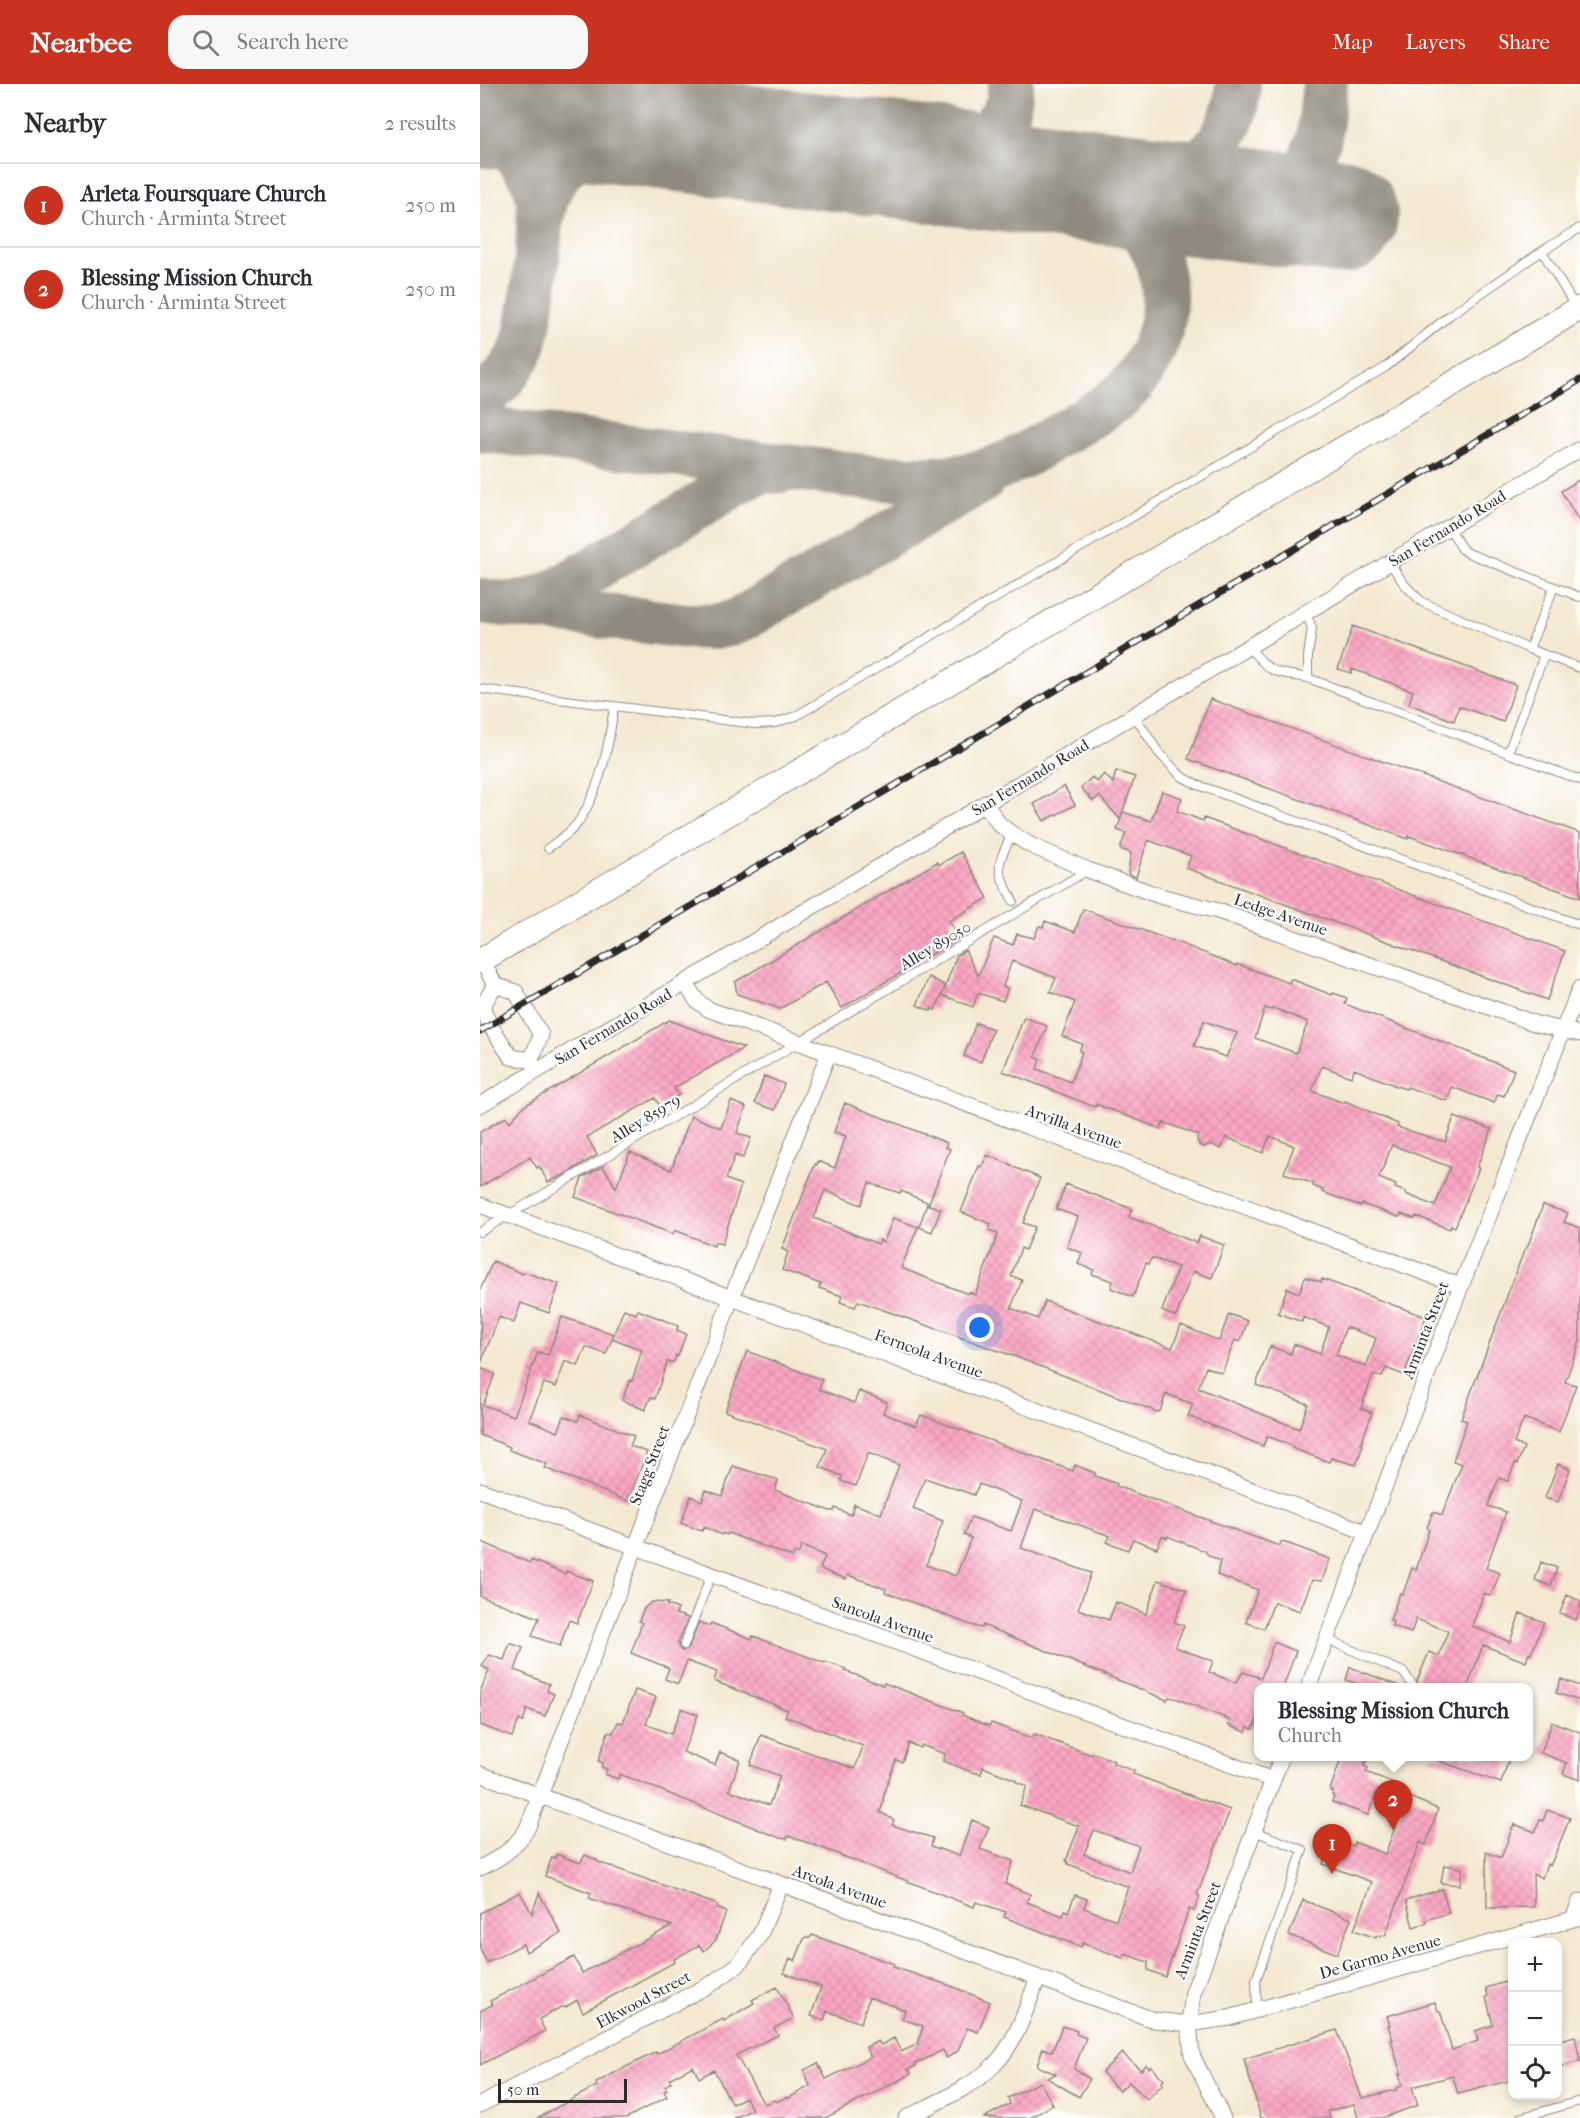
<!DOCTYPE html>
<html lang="en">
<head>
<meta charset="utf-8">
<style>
	:root { --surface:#fff; --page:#f7f7f7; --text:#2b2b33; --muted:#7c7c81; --line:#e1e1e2; --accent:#c8321e }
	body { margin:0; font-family:"IM FELL French Canon",serif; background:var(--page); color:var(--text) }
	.controls { position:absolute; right:18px; bottom:18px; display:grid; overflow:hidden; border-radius:12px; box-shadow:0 3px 9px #0003 }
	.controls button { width:54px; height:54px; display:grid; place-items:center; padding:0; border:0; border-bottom:2px solid var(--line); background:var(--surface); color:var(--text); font:30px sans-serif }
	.scale { position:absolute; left:18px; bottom:15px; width:129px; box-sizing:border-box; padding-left:6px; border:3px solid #2b2b2b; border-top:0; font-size:16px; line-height:21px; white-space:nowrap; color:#2b2b2b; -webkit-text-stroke:4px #fff; paint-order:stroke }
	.you { position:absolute; left:500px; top:1244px; width:21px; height:21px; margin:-15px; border:4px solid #fff; border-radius:50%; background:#1a73e8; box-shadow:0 0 0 9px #1a73e833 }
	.badge { display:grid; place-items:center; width:39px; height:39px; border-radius:50%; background:var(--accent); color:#fff; font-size:20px; font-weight:700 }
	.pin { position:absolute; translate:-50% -50px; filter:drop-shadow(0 2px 3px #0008) }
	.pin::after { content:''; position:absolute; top:32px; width:21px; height:18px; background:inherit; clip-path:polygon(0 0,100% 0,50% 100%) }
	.popup { position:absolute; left:774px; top:1599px; width:279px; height:78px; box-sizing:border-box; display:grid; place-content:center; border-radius:12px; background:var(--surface); filter:drop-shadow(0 2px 4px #0005); font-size:20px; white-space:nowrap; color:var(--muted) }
	.popup b { font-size:22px; color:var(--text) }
	.popup::after { content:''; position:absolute; left:50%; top:100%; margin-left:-12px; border:12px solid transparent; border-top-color:var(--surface) }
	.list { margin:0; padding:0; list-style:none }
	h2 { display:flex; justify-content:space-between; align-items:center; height:78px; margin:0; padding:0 24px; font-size:26px }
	h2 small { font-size:20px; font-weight:400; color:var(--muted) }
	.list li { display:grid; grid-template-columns:39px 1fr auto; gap:18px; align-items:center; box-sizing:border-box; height:84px; padding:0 24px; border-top:2px solid var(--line) }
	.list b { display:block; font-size:22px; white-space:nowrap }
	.list p { margin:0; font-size:20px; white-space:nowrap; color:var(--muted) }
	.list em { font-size:20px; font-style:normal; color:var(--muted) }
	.icon { flex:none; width:33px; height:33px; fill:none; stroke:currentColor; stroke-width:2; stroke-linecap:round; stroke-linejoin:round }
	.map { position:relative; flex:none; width:1100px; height:2034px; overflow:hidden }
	header { display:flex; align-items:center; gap:36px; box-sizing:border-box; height:84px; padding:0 30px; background:var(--accent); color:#fff }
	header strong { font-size:28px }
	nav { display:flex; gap:33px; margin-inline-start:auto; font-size:21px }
	.search { width:420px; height:54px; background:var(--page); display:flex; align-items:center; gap:15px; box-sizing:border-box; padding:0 21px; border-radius:18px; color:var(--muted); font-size:22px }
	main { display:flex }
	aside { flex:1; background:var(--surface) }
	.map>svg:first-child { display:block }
</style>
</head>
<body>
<header>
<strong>Nearbee</strong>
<div class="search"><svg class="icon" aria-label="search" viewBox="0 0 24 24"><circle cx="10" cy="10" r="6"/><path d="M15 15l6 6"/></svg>Search here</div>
<nav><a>Map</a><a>Layers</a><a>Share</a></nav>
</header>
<main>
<aside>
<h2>Nearby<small>2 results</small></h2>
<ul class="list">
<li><span class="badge">1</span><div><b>Arleta Foursquare Church</b><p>Church · Arminta Street</p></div><em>250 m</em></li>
<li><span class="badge">2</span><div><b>Blessing Mission Church</b><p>Church · Arminta Street</p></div><em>250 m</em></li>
</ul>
</aside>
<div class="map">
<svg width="1100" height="2034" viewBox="0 0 1100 2034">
	<defs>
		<pattern id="building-cross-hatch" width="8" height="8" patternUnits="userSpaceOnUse" patternTransform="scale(1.5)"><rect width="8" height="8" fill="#fba6c3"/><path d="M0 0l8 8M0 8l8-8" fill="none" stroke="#d78fa8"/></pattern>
	</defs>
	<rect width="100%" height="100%" fill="#fff"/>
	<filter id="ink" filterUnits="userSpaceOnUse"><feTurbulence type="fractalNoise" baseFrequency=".0167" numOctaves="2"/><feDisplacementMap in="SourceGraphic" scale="12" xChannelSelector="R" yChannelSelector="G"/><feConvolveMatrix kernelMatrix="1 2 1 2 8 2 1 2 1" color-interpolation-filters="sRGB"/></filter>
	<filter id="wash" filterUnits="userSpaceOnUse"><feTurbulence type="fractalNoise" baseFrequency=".008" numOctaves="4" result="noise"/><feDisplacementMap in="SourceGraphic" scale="24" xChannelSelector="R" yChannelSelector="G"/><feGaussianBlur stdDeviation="1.35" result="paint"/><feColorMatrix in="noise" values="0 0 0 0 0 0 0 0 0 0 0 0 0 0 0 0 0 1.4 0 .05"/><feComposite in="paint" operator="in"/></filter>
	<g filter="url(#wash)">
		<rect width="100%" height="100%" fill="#f4e8d1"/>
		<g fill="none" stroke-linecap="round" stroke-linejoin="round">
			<path stroke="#908a7e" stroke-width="46" d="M102,0c15,29 49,39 79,46
				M0,13l32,-13
				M0,40c23,16 51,42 58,70 6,25 -7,138 -18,160 -9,16 -25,35 -40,45
				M442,80l37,-9 24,-13 25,-35 3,-23
				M620,102c11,1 22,2 33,1 58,-6 103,-43 105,-103
				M811,126l28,-72 6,-54
				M60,140c2,-9 4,-19 7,-28 19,-53 72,-61 120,-64
				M0,345l386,48c42,2 86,6 127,-8 27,-9 51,-26 76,-40 22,-14 46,-25 63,-45 46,-56 44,-132 -14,-178 -17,-13 -39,-18 -59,-25
				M0,517l207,25 28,1 21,-5 246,-142
				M37,519l14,-2 22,-8 192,-115 18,-7 18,-1"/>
			<path stroke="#908a7e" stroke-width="116" d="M0,25l860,107"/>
		</g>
		<g id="blocks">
			<path fill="url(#building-cross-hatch)" fill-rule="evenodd" d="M1100,395v44l-19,-32z
				M873,542l163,59 -13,37 -44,-16 -5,15 -45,-17 4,-13 -61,-22 -1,4 -13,-4z
				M730,615l370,134v65l-171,-62 -1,3 -220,-80z
				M636,687l19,6 -15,42 -21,-23 -6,5 -12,-13 11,-11 5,5 7,-8 9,9z
				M584,702l11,19 -31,16 -10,-17z
				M682,707l20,7 -5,13 26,10 1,-3 361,133 -18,49 -361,-132 5,-12 -43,-16 -12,37 -8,-3 3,-21 -11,-4 6,-16 -9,-3 6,-18 28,9z
				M481,768l27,46 -39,23 10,17 -117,70 -16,-26 -46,27 -43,-15 -2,-12 202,-120 2,3z
				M603,825l89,32v-1l65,26v-2l52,19 2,-4 41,16 1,-2 14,5 -2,6 169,66 -10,26 -6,-2 -4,9 -42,-16 -5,14 -40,-14 -1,2 -7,-2 -45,-18 -3,8 -29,-11 -10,25 32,12 1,-2 53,23 -1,3 48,15 9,-25 38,12 -15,38 2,1 -24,59 -4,-2 -1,4 -34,-13 -1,3 -14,-5 -2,3 -37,-13 -1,2 -39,-14 1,-2 -10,-4 1,-2 -30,-11 10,-27 -24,-10 -7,17 -37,-16 -5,12 -10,-5 -7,3 -5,-2 -2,-6 1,-4 -35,-13 -2,7 -65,-25 -1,3 -92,-36 21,-54 23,9 -12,31 5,2 -3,10 34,13 11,-30 -3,-1 3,-7 -20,-8 13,-34 -25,-10 6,-14 -44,-17 -9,25 5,2 -5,13 -25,-8 -5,14 -31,-12 15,-40 8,-5 13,26 16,-38 19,7 4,-11 17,4 5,-12 4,1 2,-6 30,11zM785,924l7,2 1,-2 35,14 -12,31 -41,-15zM724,937l33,12 -11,24 -32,-11zM912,1061l58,22 -15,39 -29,-12v-2l-11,-4 1,-3 -17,-7z
				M449,893l17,9 -11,24 -3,-2 -1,3 -14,-6z
				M189,936l75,28 -70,40 5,7 -19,11 -5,-8 -68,39 10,18 -33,20 -16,7 -9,-16 -2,2 -7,-11 -50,30v-55l26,-15 4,5 14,-16z
				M496,939l17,6 -12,33 -17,-6z
				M284,992l20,8 -9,26 -20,-7z
				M251,1017l15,6 -9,26 14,5 -8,20 -8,-3 -9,24 15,6 -19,59 -7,-2 -1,4 -39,-16 -2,4 -98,-37 7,-19 21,-12 13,22 14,-36 41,18 20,-54 30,12z
				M365,1019l102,40 -2,4 5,2 -21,54 -28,-12 -1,2 -31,-10 -8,22 -36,-15 -11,28 64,26 2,-4 4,2 9,-24 25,9 -17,41 67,26 1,-2 6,3 23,-61 -9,-4 2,-6 -30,-12 18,-46 3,1 5,-12 25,10 -1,1 29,12 -17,45 12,4 -10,23 -4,-2 -10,28 11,4 -11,28 27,11 7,-18 127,47 9,-23 38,16 10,-27 19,7 -8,21 -5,-2 -13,33 -16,-6 -8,21 101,41 9,-25 -52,-19 14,-39 21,8 3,-10 26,10 9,-27 -26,-10 -1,5 -24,-9 9,-25 12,5 6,-16 16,5 1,-3 104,38 -22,58 -18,-7 -4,9 -9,-2 -12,33 11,5 -11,31 2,1 -7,20 -25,-7 -2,4 -37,-14 1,-2 -26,-10 -4,10 -27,-11 -48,-19 5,-12 -27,-10 -6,17 -3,1 -138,-54 -161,-57 -3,6 -15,-5 2,-6 -23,-8 2,-4 -39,-14 6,-18 -6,-3 33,-85 2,1 1,-4 17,7 11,-32 -12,-4zM866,1243l30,11 -10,29 -30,-12z
				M586,1100l66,25 -3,8 68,26 3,-7 24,9 -12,33 -19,-7 -17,46 -14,-6 16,-44 -26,-9 -4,6 -2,-1 -13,34 -22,-9 2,-7 -21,-7 2,-4 -16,-6 4,-11 -15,-6 11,-30 -22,-8z
				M447,1120l14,5 -9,23 -13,-5z
				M1063,1121l25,8 -4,9 16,6v113l-15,41 11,3 -17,47 -35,-14 -10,25 10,4 -7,17 -2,-1 -7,18 -9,-3 -11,28 18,6 -20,56 14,5 -9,23 -7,-3 -12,33 38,16 10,-29 24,9 -13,32 -2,-1 -3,9 -43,-17 -16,43h-46l-4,-7 12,-29 10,4 9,-25 -32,-12 -5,14 -19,-7 1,-5 -3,-1 10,-27 3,1 9,-26 4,2 13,-40 -2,-2 6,-16 9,3 20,-51 -9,-3 14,-40 -6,-2 64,-171h2z
				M13,1177l30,13 1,-2 35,12 -10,29 -28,-10 -7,20 -15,-6 -18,46 -1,-73z
				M144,1225l12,5 2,-4 23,9 17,7 -1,4 9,4 -8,22 -2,-1 -2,7h-7l-12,37 -4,-2 -6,13 -23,-10 8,-20 2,1 10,-31 -30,-12z
				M82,1233l52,17 -8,20 -20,-7 -8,19 -13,-5 -9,26 -12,-4 -15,37 29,12 6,-16 14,5 2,-6 54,21 -4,10 17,6 -19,49 -83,-33 2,-4 -38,-14 1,-3 -30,-12v-67l15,6 -12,31 31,11 24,-64 10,3z
				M267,1267l75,29 -3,9 35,14 5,-12 28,11 -4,11 33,13 5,-11 152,56 2,-6 20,8v3l22,8 -1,2 130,48 34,12 1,-4 8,2 41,15 -8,22 -10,-1 -12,31 -26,-9 -10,27 -18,-7 12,-32 -41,-15 3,-14 -12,-6 -3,-4 -38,-15v2l-5,-2 -5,12 -24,-9 -5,11 -21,-8 3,-6 -75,-27 -14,39 70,25 -13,36 31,11 7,-18 30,12 12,-34 29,10 -13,32 10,4 -9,21 38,14 -4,11 27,11 7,-11 18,6 13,-36 22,9 -13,37h-25v29l-5,12 -5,-2 -2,5 -18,-7 2,-4 -7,-4 -45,-18 -9,-2 -2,3 -184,-75 -1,3 -11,-3 -86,-33 1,-3 -38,-14 -2,4 -26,-10 5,-13 -23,-10 -4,8 -3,-1 -2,4 -65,-24 -1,2 -4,-2 -1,2 -18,-8 -2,4 -21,-8 10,-27 11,5 4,-11 16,6 11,-30 45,14 -3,10 55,21h4l1,-3 16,7 3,-11 27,10 18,-49 -31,-12 -12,33 -15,-5 1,-5 -22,-9 7,-18 -102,-38zM445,1394l49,17 5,-11 43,17 -11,30 -40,-14 -7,18 7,3 -15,38 -30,-11 17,-44 -30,-12z
				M1078,1380l12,5 -12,33 -13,-4z
				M0,1457l50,22 1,-3 34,14 1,-3 27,10 -16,42 -8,-3 -9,26 -28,-10 7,-18 -59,-22z
				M1061,1478l16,6 -6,18 -16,-6z
				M1087,1511l13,6v9l-4,10 -16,-7z
				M172,1518l16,1 -1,2 11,4 -2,5 12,4 -10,25 1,5 3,3 7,-3 10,-26 10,4 2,-3 41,16 1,-3 71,27 1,-1 21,7 -1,2 38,14 1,-2 79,30 -1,2 27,11 2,-3 41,15 2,-4 58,21 1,-2 21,8 -1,2 21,8 -1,3 97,36 -33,85 3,1 -6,15 -5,-2 -24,68 -17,-7v-8l-23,-8 -2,4 -41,-15 -1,4 -77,-30 2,-5 -30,-10 -2,5 -157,-61 -29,-10 -1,3 -7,-1 -160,-64 -2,5 -13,-5 2,-5 -6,-2 2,-4 -5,-2 10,-29 5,1 5,-11 5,1 12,-33 21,7 -10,27 25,10 11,-26 16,7 -15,37 32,13 5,-13 20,8 -11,30 40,15 11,-29 -30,-11 11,-30 94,34 8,-23 -78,-30 3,-6 -74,-29 3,-9 -30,-11 -9,23 -13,-5 4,-11 -38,-15 11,-30 -3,-2 5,-13zM429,1659l11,5 1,-3 24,9 -2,7 29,11 9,2 2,-7 33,13v2l11,4 -7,19 59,21 -13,35 2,1v2l60,23 -12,33 -32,-12 3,-9 -12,-4 -7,17 -3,-2 -2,6 -36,-14 3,-8 -25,-10 8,-23 -33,-12 9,-22 -17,-7 -13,36 -28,-10 2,-8 -41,-13 2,-5 -14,-8 4,-11 -1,-1 2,-11 11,-29 6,2zM614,1746l45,16 -9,26 -46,-18z
				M30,1559l13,5 -8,22 34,14 -2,7 7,3 -9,22 -18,-7 -4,13 -4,-2 -7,17 -32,-12v-33l9,-22 -7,-4 7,-11 15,5z
				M870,1583l52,20v1h-34l-22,-8z
				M1081,1595l19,7v15l-24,-8z
				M1072,1638l28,10v48l-17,-6 4,-11 -26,-10z
				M862,1672h26l-4,10 4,2 -2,4 33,13 -7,15 -16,-7 -8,22 -36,-13 2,-6 -2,-1 1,-4 -3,-1z
				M951,1672h79l-9,27 -70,-25z
				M927,1712l31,13 -12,36 -6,-3 -35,94 -3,-1 -1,2 -4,-2 -1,3 -22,-8 18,-48 -49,-18 10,-26 20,8 1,-4 31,12z
				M1067,1726l23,8 -20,48 -3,-2 -5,14 -9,-4 1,33 -47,1 -1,-56 15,6 13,-34 21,8 5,-12 3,1z
				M76,1770l24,9 5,-8 12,5 1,2 120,43 -1,3 9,4 -10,28 -12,11 -5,-6 -25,14 1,3 -92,50 -6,-12 -11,7h-5l-22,12 6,12 -65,34v-54l12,-6 -2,-4 84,-44 8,16 90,-47 -83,-28 2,-5 -46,-17 7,-19 3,1z
				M964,1781l18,3 -2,17 -19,-2z
				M962,1805l7,24 -23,7 1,3 -14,4 -7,-27z
				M40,1808l12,22 7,-21 22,40 -35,19 -3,-8 -36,19 -7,-14v-36z
				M823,1816l48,19 -14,35 -48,-19z
				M332,1851l82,29 -1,3 58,19 39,16 -12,30 -11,-4 -9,23 -11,7 -4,-8 -28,14 1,2 -8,3 3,4 -5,4 -81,41h-92l19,-8 -6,-13 -14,7 -18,-34 -15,8 -6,-12 -24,13 2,3 -6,4 2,4 -3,1 3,6 -41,21h-89l60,-32 -1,-3 16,-9 44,-22 1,2 66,-35 1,2 30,-18 -2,-3 25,-13 17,31 -20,10 4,7 -42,20 28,49 11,-4 1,2 10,-5 1,2 23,-13 -6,-16 14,-7 8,16 45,-22 -5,-10 12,-6 3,4 13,-7 7,14 17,-8 5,-18 -21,-7 3,-9 -36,-13 -8,26 -34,-12 -3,9 -13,-4 10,-29 -37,-14 6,-15 5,3 9,-22 2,-2 4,1z
				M1025,1898l1,2 6,-2v98l-54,14 -5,-18 -41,11 6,18 -36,13h-24l-4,-14 -26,7 2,7h-69l-17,-59 93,-29 25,68 34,-8v-2l6,-2 -3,-12h2l-10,-34h2l-5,-15h2l-3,-9 48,-14 3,9h2l12,39 26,-9 -3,-10 18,-6 -7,-28 2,-1 -2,-8z
				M582,1942l15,5 -1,3 10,4 -12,31 16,10 -11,18 -32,-19 9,-4 -19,-8 6,-18 9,4z
				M1095,1952l5,25 -23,7v-27z
				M642,1969l19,17 5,-5 3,3 2,-2 13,14 -2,2 1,2 -16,15 -18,-17 -10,9 -17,-19z
				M560,1998l13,23 -23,13h-47l27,-14 -2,-6z"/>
		</g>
	</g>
	<g filter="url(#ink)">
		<use href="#blocks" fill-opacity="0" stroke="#908a7e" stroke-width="1.5"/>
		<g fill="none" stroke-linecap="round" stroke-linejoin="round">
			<g stroke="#908a7e" stroke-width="10">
				<path id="service" d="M1062,167l34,57
					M969,443l13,22 6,4 112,44
					M910,479l14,21 18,18 107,47 51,19
					M826,529l6,15 -4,28v22
					M770,564c21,27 25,24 58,30l272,102
					M1049,565l25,-62
					M0,605l275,35 20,-1 21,-7 590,-349 64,-52 92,-64 38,-23
					M654,631l25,38 22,23 17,9 382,140
					M1028,669l36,-98
					M532,750c-17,35 -16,33 1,67
					M68,764c11,-8 24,-16 31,-27 22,-33 30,-76 35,-115
					M0,1148l608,-362
					M846,1555l77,33 12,16
					M204,1561l27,-70
					M774,1747l49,19 -47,130 1,30
					M1039,2034l61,-17"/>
			</g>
			<g stroke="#908a7e" stroke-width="17">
				<path id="minor" d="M505,719l14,21 13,10 20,12 56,24 72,26 58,15 319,113 43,10
					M0,872l15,29 21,7 25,43 -10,25
					M205,899l12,18 11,8 753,277
					M15,901l-13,22 8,18 21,32 20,3
					M0,1021l1100,-656
					M0,1121l886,327
					M0,1406l793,290
					M828,1604l153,-402 119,-298
					M0,1690l674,246 35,4 40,-6 351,-101
					M0,1784c22,-11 33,-18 47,-39l204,-530 97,-244
					M1093,1835l7,-18
					M0,2021l231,-121 27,-19 22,-30 21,-51
					M426,2034c27,-14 67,-31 88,-53 23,-23 32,-57 44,-87
					M743,2034l-31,-63 -3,-31 4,-31 89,-237"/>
			</g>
			<g stroke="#908a7e" stroke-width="26">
				<path id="primary" d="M0,877l1100,-653"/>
			</g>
			<use href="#service" stroke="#fff" stroke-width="8"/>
			<use href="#minor" stroke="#fff" stroke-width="15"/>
			<use href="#primary" stroke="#fff" stroke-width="24"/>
			<g stroke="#2b2b2b" stroke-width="7">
				<path id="rail" d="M0,947l1100,-651"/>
			</g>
			<use href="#rail" stroke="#fff" stroke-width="4.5" stroke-dasharray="14" stroke-linecap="butt"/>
		</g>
	</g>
	<g text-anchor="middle" stroke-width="4.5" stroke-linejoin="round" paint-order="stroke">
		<g font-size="16" fill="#2b2b2b" stroke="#fff">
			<text transform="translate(967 444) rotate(-31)" y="6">San Fernando Road</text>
			<text transform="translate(550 693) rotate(-31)" y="6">San Fernando Road</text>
			<text transform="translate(801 830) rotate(19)" y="6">Ledge Avenue</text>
			<text transform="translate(455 861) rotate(-31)" y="6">Alley 89050</text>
			<text transform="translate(133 942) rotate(-31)" y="6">San Fernando Road</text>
			<text transform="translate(165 1034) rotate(-31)" y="6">Alley 85979</text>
			<text transform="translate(594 1042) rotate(20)" y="6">Arvilla Avenue</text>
			<text transform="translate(945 1246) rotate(-69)" y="6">Arminta Street</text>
			<text transform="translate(449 1269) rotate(20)" y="6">Ferncola Avenue</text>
			<text transform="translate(169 1381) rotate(-69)" y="6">Stagg Street</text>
			<text transform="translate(403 1535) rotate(20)" y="6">Sancola Avenue</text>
			<text transform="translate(360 1802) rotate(20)" y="6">Arcola Avenue</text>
			<text transform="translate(717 1846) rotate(-69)" y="6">Arminta Street</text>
			<text transform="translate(900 1872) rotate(-16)" y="6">De Garmo Avenue</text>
			<text transform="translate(163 1915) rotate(-28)" y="6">Elkwood Street</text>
		</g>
	</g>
</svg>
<div class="controls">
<button>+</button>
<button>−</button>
<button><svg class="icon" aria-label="locate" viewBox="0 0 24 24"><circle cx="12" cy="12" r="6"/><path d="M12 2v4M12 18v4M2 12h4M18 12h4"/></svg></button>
</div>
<div class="scale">50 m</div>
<div class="you"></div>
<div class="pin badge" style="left:852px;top:1790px">1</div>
<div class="pin badge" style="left:913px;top:1746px">2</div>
<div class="popup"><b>Blessing Mission Church</b>Church</div>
</div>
</main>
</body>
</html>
